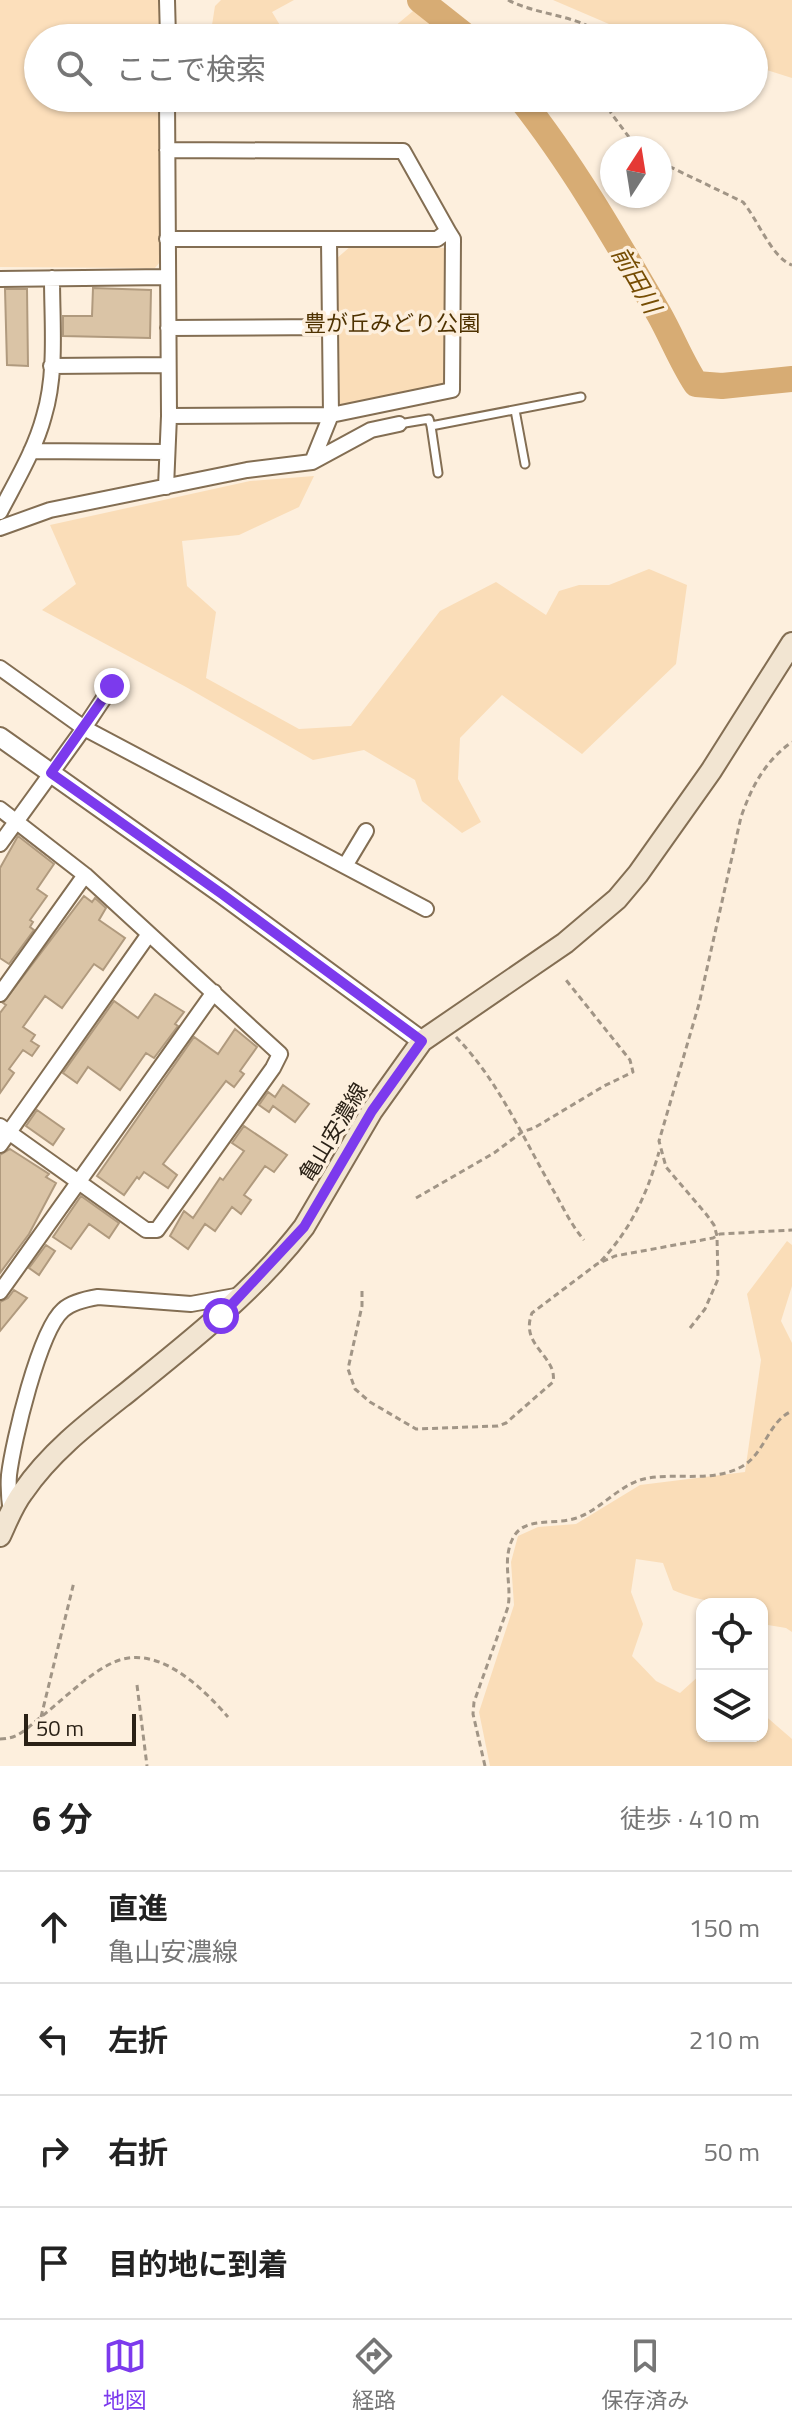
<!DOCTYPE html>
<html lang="ja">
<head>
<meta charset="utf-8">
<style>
	:root { --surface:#fff; --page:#f2f2f2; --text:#222; --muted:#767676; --line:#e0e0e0; --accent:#7c3aed }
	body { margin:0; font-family:"Titillium Web","Noto Sans JP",sans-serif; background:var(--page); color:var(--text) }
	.controls { position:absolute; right:24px; bottom:24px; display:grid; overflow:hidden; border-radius:16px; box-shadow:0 2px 6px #0004 }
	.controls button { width:72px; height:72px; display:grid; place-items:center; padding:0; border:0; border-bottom:2px solid var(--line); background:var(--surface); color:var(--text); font:40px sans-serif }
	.compass { position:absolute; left:600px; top:136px; width:72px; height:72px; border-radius:50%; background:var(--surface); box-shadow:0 2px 6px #0004; rotate:12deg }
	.scale { position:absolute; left:24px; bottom:20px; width:112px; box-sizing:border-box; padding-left:8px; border:4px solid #2a2116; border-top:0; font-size:22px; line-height:28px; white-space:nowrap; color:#2a2116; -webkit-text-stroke:6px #fdefdd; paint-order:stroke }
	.stop { position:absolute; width:24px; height:24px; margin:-18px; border:6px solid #7c3aed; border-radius:50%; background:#fff }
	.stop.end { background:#7c3aed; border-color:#fff; box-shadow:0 2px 8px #0008 }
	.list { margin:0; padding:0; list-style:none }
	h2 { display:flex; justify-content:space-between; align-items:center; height:104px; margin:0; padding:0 32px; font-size:34px }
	h2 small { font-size:26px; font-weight:400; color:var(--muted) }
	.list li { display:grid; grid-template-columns:52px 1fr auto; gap:24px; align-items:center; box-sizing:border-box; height:112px; padding:0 32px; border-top:2px solid var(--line) }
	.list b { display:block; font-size:30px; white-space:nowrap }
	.list p { margin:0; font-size:26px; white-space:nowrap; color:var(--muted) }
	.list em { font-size:26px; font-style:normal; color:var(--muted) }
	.icon { flex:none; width:44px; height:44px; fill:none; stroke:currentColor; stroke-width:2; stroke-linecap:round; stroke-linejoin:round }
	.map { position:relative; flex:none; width:792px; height:1766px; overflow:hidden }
	.search { position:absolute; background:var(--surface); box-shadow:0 2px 6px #0004; left:24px; right:24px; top:24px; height:88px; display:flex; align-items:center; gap:20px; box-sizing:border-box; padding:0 28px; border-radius:44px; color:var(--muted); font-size:30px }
	.sheet { height:552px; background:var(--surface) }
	nav { display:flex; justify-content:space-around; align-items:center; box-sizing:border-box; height:112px; border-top:2px solid var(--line); background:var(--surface); font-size:22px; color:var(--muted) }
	nav a { display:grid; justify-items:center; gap:4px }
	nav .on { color:var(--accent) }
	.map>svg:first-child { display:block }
</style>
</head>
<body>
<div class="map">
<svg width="792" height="1766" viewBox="0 0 792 1766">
	<rect width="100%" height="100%" fill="#fdefdd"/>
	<path fill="#fcdfbb" d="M0,0h160v38h-122v60h122v164l-5,6 -155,-1z"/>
	<path fill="#faddb8" d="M221,0h73l-22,12 15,25 41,-4 5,5h-123l5,-32z
		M553,0h239v78l-38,-12v-28h-145v-14z
		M419,6l38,32h-67l4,-11z
		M351,246l97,2 -2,139 -109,23 -1,-151z
		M314,476l-15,31 -60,28 -57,6 5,45 29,26 -10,66 93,51 52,-3 89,-115 56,-29 50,33 13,-24 20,-6h30l40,-16 38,16 -11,79 -94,90 -80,-59 -42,43 -2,41 23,43 -19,11 -40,-32 -7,-21 -51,-30 -51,10 -127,-73 -144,-77 34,-26 -26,-59 200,-44z
		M787,1241l5,4v41l-11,35 11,22v289l-6,-4 -24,-4v-20c-30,0 -61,-1 -89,-14l-10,-27 -27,-4 -5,33 12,32 -11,32 24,25 24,12 22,-20v63h60v-23l30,26v27h-302l-11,-54 35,-107 -3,-43 7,-26 20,-9 38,-3 64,-39 105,-13 16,-112 -14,-66z"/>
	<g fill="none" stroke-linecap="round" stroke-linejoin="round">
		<path stroke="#d7ac74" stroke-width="26" d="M420,0l48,38
			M520,98c53,67 96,142 139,216 13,23 22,47 37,70l26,2 70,-7"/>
	</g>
	<path fill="#dac4a6" stroke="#b09a7e" stroke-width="2" d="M93,288l58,2 -1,48 -87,-2v-20h29z
		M5,289h22l1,77 -21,-1z
		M18,836l36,28 -17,25 10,7 -17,24 3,2 -3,5 4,3 -25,34 -9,-6v-90z
		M84,896l8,6 3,-4 11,10 -7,12 26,18 -22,32 -9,-6 -32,44 -17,-12 -22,31 12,8 -4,6 8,5 -7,10 -9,-6 -14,19 5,4 -14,20v-80l6,-8 -3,-2z
		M155,994l29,18 -9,12 3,2 -24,32 -8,-5 -26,37 -32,-23 -11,16 -14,-10 51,-72 24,17z
		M235,1029l22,18 -17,24 4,3 -10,13 -8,-6 -63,83 14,11 -9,13 -24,-16 -5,7 -2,-2 -13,18 -27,-19 97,-139 24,17z
		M283,1085l26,19 -14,18 -22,-16 -4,6 -10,-7 9,-13 7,5z
		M37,1110l27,19 -11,16 -27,-19z
		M244,1126l43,29 -13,17 -9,-6 -21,29 7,5 -10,14 -9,-7 -17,24 -10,-7 -17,25 -18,-13 14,-25 9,7 27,-40 3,2 21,-29 -12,-8z
		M10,1149l39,25 -3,3 10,6 -27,51 -29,39v-118z
		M81,1196l38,27 -10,15 -20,-14 -18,25 -18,-12z
		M46,1245l9,6 -16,24 -10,-7z
		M14,1290l13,8 -27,33v-29l8,-4z"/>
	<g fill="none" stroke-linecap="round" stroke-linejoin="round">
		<g stroke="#836e53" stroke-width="11">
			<path id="service" d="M515,410l10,54
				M399,424l30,-5 2,7 150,-29
				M431,426l7,47"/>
		</g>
		<g stroke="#836e53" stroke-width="18">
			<path id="minor" d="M167,0l1,38
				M167,150l236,1 45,80 -11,8h-270
				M0,279l167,-2
				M168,328l161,-1
				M51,366l116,-1
				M169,416l162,-1 121,-25 1,-151 -5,-8
				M31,451l136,1
				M312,462l19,-47 -2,-175
				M166,487l3,-71 -2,-318
				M0,512c16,-31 35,-62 44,-96 13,-43 8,-93 8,-138
				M0,528l50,-18 197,-40 65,-8 59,-32 28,-6
				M0,668l84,60 -84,116
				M112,686l-28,42 342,181
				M0,809l85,66 195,179 -7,14 -116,162h-11l-146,-104
				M345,866l21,-35
				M0,994l85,-119
				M0,1145l149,-211
				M0,1292l214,-300
				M11,1513c-2,-13 -3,-25 -2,-38 4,-33 30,-144 54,-165 9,-8 23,-11 35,-13l93,7 50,-9"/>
		</g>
		<g stroke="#836e53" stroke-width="22">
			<path id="tertiary" d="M0,737l222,157 200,147"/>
		</g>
		<g stroke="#836e53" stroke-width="24">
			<path id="secondary" d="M0,1536c7,-15 13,-31 23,-44 28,-41 68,-71 106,-101 63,-51 126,-100 175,-164l68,-116 50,-70 143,-98 52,-44 21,-25 73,-103 81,-128"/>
		</g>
		<path stroke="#a19586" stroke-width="3" stroke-dasharray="6 4" stroke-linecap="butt" d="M508,0c25,13 55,14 80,26l3,12
			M607,98l4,15 26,35
			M660,162l83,40c15,18 29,56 49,63
			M456,1037c42,43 66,99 96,151 10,17 19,37 32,52
			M416,1198l78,-45 28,-21 12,-4 70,-42 29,-14 -3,-12 -64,-80
			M601,1261c30,-32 46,-67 58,-109
			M362,1291v15l-14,63 7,20 15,13 46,27 82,-3 8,-3 47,-41c5,-26 -34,-36 -21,-69l65,-49 18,-8 98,-18 7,-4 72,-4
			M690,1328l15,-19 13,-30 -1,-43 -3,-11 -8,-11 -40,-47 -7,-26 40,-137 42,-187c11,-31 24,-56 51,-75
			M137,1685l10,81
			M41,1717l33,-135
			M0,1739c19,0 28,-12 42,-23 22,-17 45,-41 70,-53 44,-21 89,23 116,54
			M485,1766l-12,-52 1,-12 34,-95c4,-22 -6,-45 4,-67 10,-24 41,-15 61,-21 27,-7 46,-36 75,-41 29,-5 63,4 91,-10 26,-12 28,-46 53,-57"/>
		<use href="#service" stroke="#fff" stroke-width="7"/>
		<use href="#minor" stroke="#fff" stroke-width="14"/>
		<use href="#tertiary" stroke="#fff" stroke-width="18"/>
		<use href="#secondary" stroke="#f2e5d2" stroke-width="20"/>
	</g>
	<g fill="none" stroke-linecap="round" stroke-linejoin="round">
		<path stroke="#7c3aed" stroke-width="10" d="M112,686l-61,87 171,121 200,147 -50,70 -68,116 -83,89"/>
	</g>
	<g text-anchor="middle" stroke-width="7" stroke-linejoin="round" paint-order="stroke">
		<g font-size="22" fill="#4e3201" stroke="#fdefdd">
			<text x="392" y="331">豊が丘みどり公園</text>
		</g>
		<g font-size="22" fill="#2a2116" stroke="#fdefdd">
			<text transform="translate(333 1132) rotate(-59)" y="8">亀山安濃線</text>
		</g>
		<g font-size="24" font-style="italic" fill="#764d04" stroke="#fdefdd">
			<text transform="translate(636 280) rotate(60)" y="8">前田川</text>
		</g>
	</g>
</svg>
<div class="controls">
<button><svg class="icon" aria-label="locate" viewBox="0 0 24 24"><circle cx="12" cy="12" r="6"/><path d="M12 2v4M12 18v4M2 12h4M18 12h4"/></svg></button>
<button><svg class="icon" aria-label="layers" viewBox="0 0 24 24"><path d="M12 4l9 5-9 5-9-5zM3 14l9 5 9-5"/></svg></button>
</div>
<svg class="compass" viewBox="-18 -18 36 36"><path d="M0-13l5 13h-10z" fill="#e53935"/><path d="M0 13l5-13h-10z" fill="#767676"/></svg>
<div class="scale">50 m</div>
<div class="stop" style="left:221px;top:1316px"></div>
<div class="stop end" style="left:112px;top:686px"></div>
<div class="search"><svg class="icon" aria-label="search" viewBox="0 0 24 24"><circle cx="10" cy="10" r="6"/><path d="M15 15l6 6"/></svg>ここで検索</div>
</div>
<section class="sheet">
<h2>6 分<small>徒歩 · 410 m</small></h2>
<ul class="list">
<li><svg class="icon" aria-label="ahead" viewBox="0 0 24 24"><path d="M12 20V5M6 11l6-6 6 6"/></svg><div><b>直進</b><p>亀山安濃線</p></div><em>150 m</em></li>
<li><svg class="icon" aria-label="left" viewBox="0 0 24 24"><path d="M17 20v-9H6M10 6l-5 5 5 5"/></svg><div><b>左折</b></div><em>210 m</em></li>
<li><svg class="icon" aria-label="right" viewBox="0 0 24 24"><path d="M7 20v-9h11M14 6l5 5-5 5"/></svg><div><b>右折</b></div><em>50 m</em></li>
<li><svg class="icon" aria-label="arrive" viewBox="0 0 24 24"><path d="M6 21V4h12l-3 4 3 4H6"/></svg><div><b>目的地に到着</b></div></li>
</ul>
</section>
<nav>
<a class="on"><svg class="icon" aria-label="map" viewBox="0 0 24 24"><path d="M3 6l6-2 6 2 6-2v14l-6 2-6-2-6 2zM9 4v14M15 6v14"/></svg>地図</a>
<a><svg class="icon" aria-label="directions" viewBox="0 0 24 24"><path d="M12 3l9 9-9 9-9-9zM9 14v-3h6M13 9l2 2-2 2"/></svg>経路</a>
<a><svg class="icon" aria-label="saved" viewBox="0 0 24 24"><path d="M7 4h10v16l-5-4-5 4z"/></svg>保存済み</a>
</nav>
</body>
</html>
